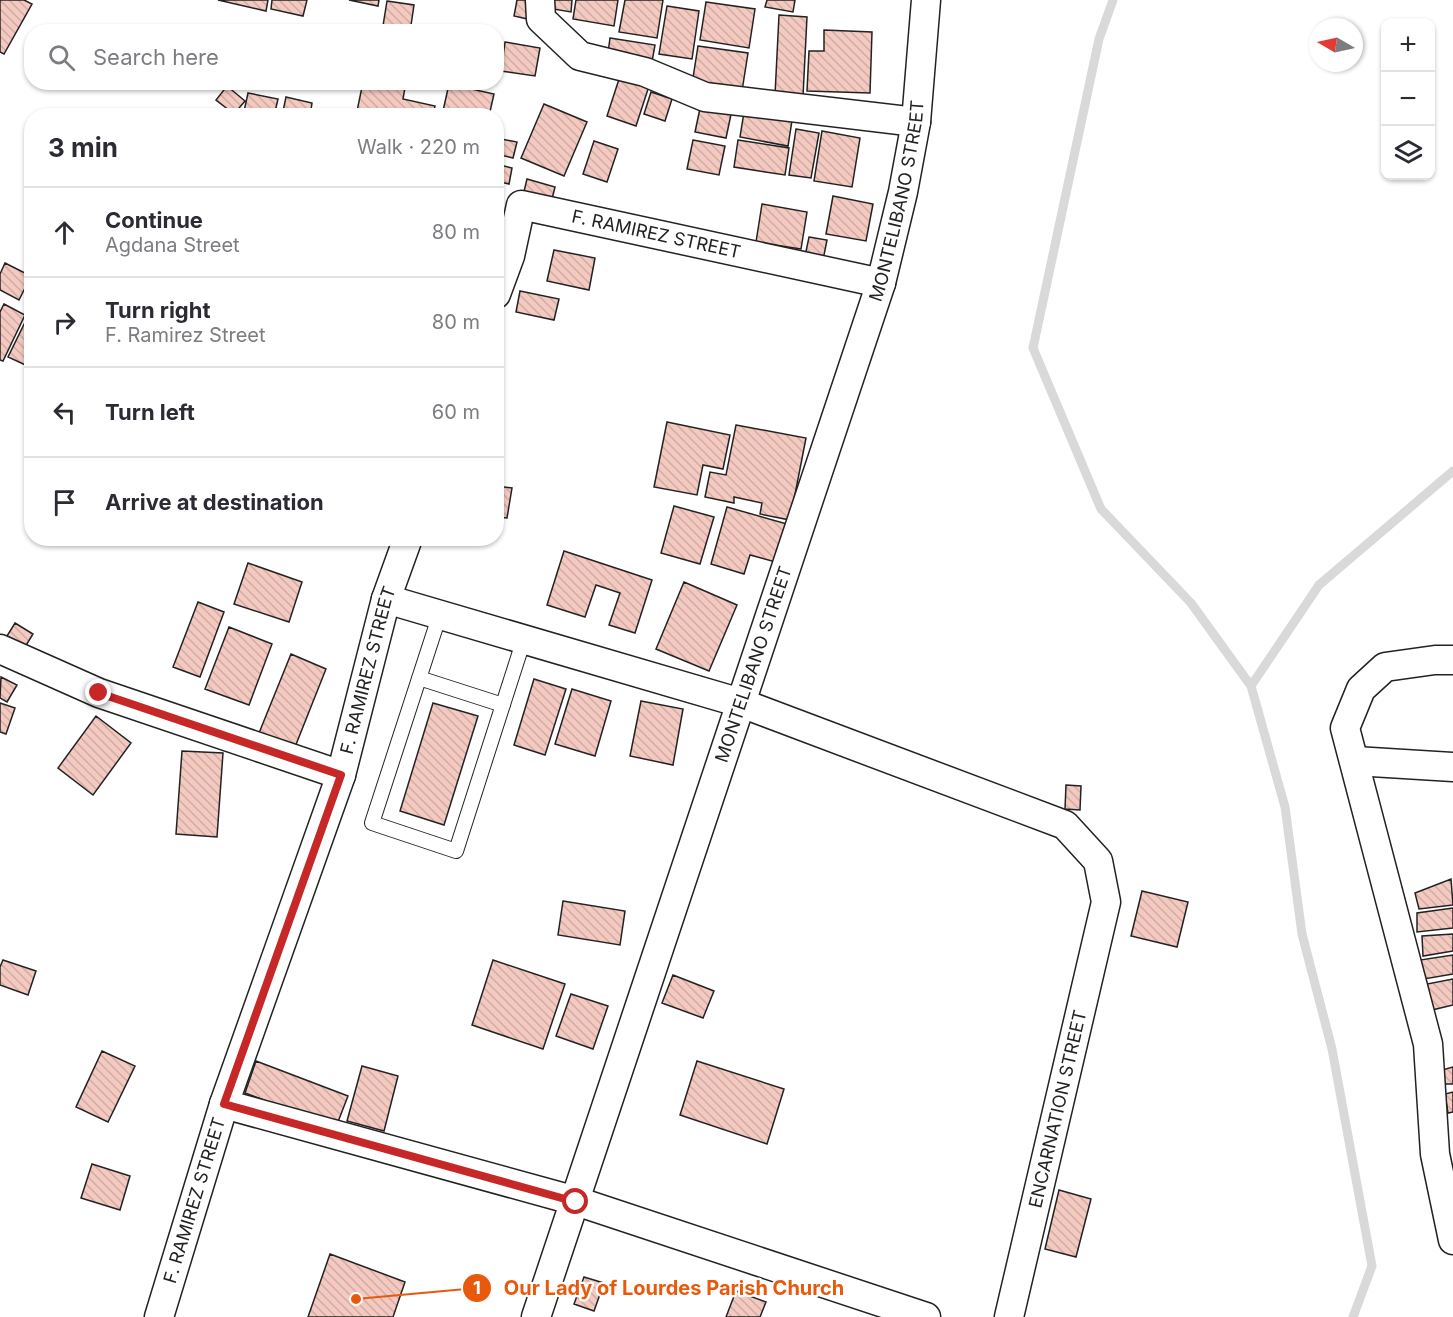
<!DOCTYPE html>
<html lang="en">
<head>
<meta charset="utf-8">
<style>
	:root { --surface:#fff; --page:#f2f2f3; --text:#2b2b33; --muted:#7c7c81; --line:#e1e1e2 }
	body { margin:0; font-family:Inter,sans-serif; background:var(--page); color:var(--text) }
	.controls { position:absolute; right:18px; top:18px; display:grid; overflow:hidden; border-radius:12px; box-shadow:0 2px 4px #0004 }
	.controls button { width:54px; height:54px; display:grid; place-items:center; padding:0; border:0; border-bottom:2px solid var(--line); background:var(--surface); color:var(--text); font:30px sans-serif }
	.compass { position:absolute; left:1309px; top:18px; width:54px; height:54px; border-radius:50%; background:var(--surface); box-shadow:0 2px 4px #0004; rotate:279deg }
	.stop { position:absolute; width:18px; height:18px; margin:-14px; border:4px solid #c62828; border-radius:50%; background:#fff }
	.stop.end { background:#c62828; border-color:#fff; box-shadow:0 2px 6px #0008 }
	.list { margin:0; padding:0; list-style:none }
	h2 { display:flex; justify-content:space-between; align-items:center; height:78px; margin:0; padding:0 24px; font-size:26px }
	h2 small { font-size:20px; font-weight:400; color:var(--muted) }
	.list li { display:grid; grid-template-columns:39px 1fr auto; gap:18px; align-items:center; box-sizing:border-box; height:90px; padding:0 24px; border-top:2px solid var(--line) }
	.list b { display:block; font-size:22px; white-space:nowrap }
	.list p { margin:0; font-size:20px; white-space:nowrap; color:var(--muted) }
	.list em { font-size:20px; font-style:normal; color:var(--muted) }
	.icon { flex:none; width:33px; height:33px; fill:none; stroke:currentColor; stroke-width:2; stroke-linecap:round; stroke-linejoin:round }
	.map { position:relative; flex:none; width:1453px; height:1317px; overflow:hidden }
	.search { position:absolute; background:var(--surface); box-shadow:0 2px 4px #0004; left:24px; top:24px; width:480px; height:66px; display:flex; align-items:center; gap:15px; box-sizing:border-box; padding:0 21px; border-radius:24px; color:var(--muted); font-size:22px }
	.panel { position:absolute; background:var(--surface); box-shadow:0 2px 4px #0004; left:24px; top:108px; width:480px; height:438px; border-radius:24px }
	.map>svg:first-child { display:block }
</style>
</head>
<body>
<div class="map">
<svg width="1453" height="1317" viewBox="0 0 1453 1317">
	<defs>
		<pattern id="building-back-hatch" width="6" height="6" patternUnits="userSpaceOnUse" patternTransform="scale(1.5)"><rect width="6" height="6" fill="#f3c9c0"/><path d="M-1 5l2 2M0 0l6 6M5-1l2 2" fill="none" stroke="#d0aca5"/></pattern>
	</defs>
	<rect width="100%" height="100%" fill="#fff"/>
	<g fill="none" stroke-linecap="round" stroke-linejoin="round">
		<path stroke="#d9d9d9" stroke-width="9" d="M1113,0l-14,39 -66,309 68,161 90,94 60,83 34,121 17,127 30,115 40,217 -19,51
			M1251,686l68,-101 134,-114"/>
	</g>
	<path fill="url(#building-back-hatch)" stroke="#222" stroke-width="1.5" d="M0,0h24l8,4 -28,50 -4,-2z
		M218,0h50l-2,11z
		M272,0h35l-4,16 -32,-7z
		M349,0h30l-1,6z
		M517,0h19l-4,20 -18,-4z
		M542,0h30l-1,12 -30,-5z
		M576,0h42l-4,26 -41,-7z
		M625,0h38l-6,38 -38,-6z
		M767,0h28l-2,12 -28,-5z
		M387,1l27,4 -4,27h-28z
		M706,2l49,7 -6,39 -49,-8z
		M667,6l32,5 -7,48 -33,-5z
		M779,15l28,2 -4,79 -28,-1z
		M824,30l48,2 -2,61 -63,-2 2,-40h15z
		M610,38l45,7 -4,22 -44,-7z
		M505,42l35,6 -5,28 -34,-5z
		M698,46l50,7 -6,38 -50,-7z
		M621,73l29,10 -14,43 -29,-10z
		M363,82h43l-3,17 32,7 -2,10h-77z
		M449,84l45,10 -5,22h-25l-21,-5z
		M227,86l18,15 -11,13 -18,-14z
		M651,92l21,7 -7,22 -21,-7z
		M248,93l30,6 -4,17h-31z
		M286,97l26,6 -2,13h-28z
		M702,99l31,6 -7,33 -31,-6z
		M544,104l43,18 -23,54 -43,-18z
		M745,106l48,8 -5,32 -48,-9z
		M796,129l23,4 -8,45 -22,-3z
		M822,131l38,7 -8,49 -38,-6z
		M496,138l21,4 -4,16 -17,-4z
		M693,140l32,6 -6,29 -32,-6z
		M738,140l51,8 -4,27 -51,-8z
		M594,141l24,8 -11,33 -24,-8z
		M496,164l16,4 -3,16 -13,-3z
		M527,179l28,8 -5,20 -28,-7z
		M833,196l40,8 -7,37 -40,-7z
		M762,204l45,8 -6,37 -45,-7z
		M809,237l18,3 -5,25 -18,-4z
		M554,250l41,8 -6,32 -42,-9z
		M5,263l26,13 -12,24 -19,-10v-16z
		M520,291l39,8 -5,21 -38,-8z
		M4,304l21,11 -22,46 -3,-1v-48z
		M32,308v60l-24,-11z
		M667,422l63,13 -7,34 -20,-4 -6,30 -43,-8z
		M736,425l70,13 -16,82 -30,-6 2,-11 -28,-6v6l-29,-6 5,-25 16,3z
		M496,486l16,2 -5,30 -11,-1z
		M674,506l40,11 -14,47 -39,-11z
		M727,507l67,19 -11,38 -33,-9 -6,19 -33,-10z
		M564,551l88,29 -17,53 -26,-8 11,-32 -24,-8 -11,32 -38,-12z
		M248,563l54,19 -13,40 -55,-18z
		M684,582l53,23 -28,66 -53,-22z
		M198,602l26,10 -24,65 -27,-10z
		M15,623l18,11 -8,13 -18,-11z
		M229,627l43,17 -23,61 -44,-16z
		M291,654l35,15 -31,78 -36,-14z
		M1,677l16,8 -10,17 -7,-4z
		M534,679l32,10 -21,66 -31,-10z
		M572,689l39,12 -16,55 -40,-12z
		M641,701l42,8 -10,56 -43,-9z
		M0,703l15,5 -9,26 -6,-2z
		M433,703l45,13 -34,109 -44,-14z
		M96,716l35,27 -38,52 -35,-27z
		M182,751l41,2 -6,84 -41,-3z
		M1066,785l15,1 -1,24 -15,-1z
		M1451,879l2,26 -34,4 -4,-16z
		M1142,891l46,11 -11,45 -46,-11z
		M563,901l62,10 -5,34 -62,-10z
		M1453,908v20l-36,4v-19z
		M1453,934v17l-30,5 -1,-20z
		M1453,955v19l-29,5 -4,-19z
		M3,960l33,11 -8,24 -28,-10v-18z
		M493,960l72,24 -22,65 -71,-24z
		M673,975l41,16 -11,27 -41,-15z
		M1453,979v26l-21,5 -5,-26z
		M571,994l37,12 -15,43 -37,-13z
		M102,1051l33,15 -27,56 -32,-15z
		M256,1061l92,35 -12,31 -91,-34z
		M697,1061l87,28 -17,55 -87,-29z
		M362,1066l36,10 -14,55 -37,-10z
		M1453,1067v17h-11v-14z
		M1453,1092v20l-5,1 -3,-19z
		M92,1164l38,12 -10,34 -39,-12z
		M1059,1190l32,9 -15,58 -31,-8z
		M330,1254l75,28 -12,35h-85z
		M584,1277l20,6 -10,28 -20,-7z
		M736,1291l30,11 -6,15h-34z"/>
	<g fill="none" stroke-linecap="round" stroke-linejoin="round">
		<g stroke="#222" stroke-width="16">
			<path id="lane" d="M440,614l-68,209 84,28 68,-212
				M419,678l84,27"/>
		</g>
		<g stroke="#222" stroke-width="31">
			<g id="street">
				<path d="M540,0l1,19 39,37 65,16 60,25 211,25"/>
				<path id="s1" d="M496,294l14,-38 11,-51 360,78"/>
				<path d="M386,599l355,104 324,122 33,36 8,41 -97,415"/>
				<path d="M0,649l99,44 242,82"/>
				<path d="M1453,660h-18l-50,7 -24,22 -16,39 83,316 7,110 18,86"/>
				<path d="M1355,761l98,6"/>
				<path d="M224,1104l352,97 350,116"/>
				<path id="s2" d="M159,1317l65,-213 117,-329 45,-176 22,-61"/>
				<path id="s3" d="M536,1317l345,-1034 22,-91 13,-70 10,-122"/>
			</g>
		</g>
		<use href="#lane" stroke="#fff" stroke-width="14"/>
		<use href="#street" stroke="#fff" stroke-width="28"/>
	</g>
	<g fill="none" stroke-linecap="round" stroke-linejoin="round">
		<path stroke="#c62828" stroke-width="8" d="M99,693l242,82 -117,329 352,98"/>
	</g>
	<g text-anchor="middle" stroke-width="4.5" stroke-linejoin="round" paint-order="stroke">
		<g font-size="18" fill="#222" stroke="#fff">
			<text dy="6" stroke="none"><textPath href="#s3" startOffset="1174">MONTELIBANO STREET</textPath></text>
			<text dy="6" stroke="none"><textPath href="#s1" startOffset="231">F. RAMIREZ STREET</textPath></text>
			<text dy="6" stroke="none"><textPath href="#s3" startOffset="688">MONTELIBANO STREET</textPath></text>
			<text dy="6" stroke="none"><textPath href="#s2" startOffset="680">F. RAMIREZ STREET</textPath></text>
			<text transform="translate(1058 1109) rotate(-77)" y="6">ENCARNATION STREET</text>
			<text dy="6" stroke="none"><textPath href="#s2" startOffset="122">F. RAMIREZ STREET</textPath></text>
		</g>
	</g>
	<path fill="none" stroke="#e8590c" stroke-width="2" d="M356 1299L477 1288"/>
	<g fill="#e8590c" stroke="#fff" stroke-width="2">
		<circle cx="356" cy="1299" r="6"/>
		<circle cx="477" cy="1288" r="15"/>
	</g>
	<g font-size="18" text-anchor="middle" font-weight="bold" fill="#fff">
		<text x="477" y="1294">1</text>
	</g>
	<g font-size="20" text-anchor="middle" font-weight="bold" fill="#e8590c" stroke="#fff" stroke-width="4.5" stroke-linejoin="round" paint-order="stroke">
		<text x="674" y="1295">Our Lady of Lourdes Parish Church</text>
	</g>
</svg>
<div class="controls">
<button>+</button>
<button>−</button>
<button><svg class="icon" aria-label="layers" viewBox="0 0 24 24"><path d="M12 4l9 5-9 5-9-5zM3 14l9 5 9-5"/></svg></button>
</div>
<svg class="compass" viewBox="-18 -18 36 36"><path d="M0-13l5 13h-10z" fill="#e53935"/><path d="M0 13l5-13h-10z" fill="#7c7c81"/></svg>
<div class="stop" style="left:576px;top:1202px"></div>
<div class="stop end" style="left:99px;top:693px"></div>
<div class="search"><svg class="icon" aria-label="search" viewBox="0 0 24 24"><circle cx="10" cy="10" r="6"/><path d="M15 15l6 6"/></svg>Search here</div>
<section class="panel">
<h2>3 min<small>Walk · 220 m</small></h2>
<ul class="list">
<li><svg class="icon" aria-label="ahead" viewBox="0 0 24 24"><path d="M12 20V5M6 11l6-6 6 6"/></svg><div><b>Continue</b><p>Agdana Street</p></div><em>80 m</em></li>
<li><svg class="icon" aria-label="right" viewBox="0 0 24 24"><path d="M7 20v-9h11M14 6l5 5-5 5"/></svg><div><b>Turn right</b><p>F. Ramirez Street</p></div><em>80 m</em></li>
<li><svg class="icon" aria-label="left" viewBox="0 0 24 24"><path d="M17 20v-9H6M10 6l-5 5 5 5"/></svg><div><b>Turn left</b></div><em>60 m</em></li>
<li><svg class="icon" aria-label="arrive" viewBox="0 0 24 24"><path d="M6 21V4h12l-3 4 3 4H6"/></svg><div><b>Arrive at destination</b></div></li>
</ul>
</section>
</div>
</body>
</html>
